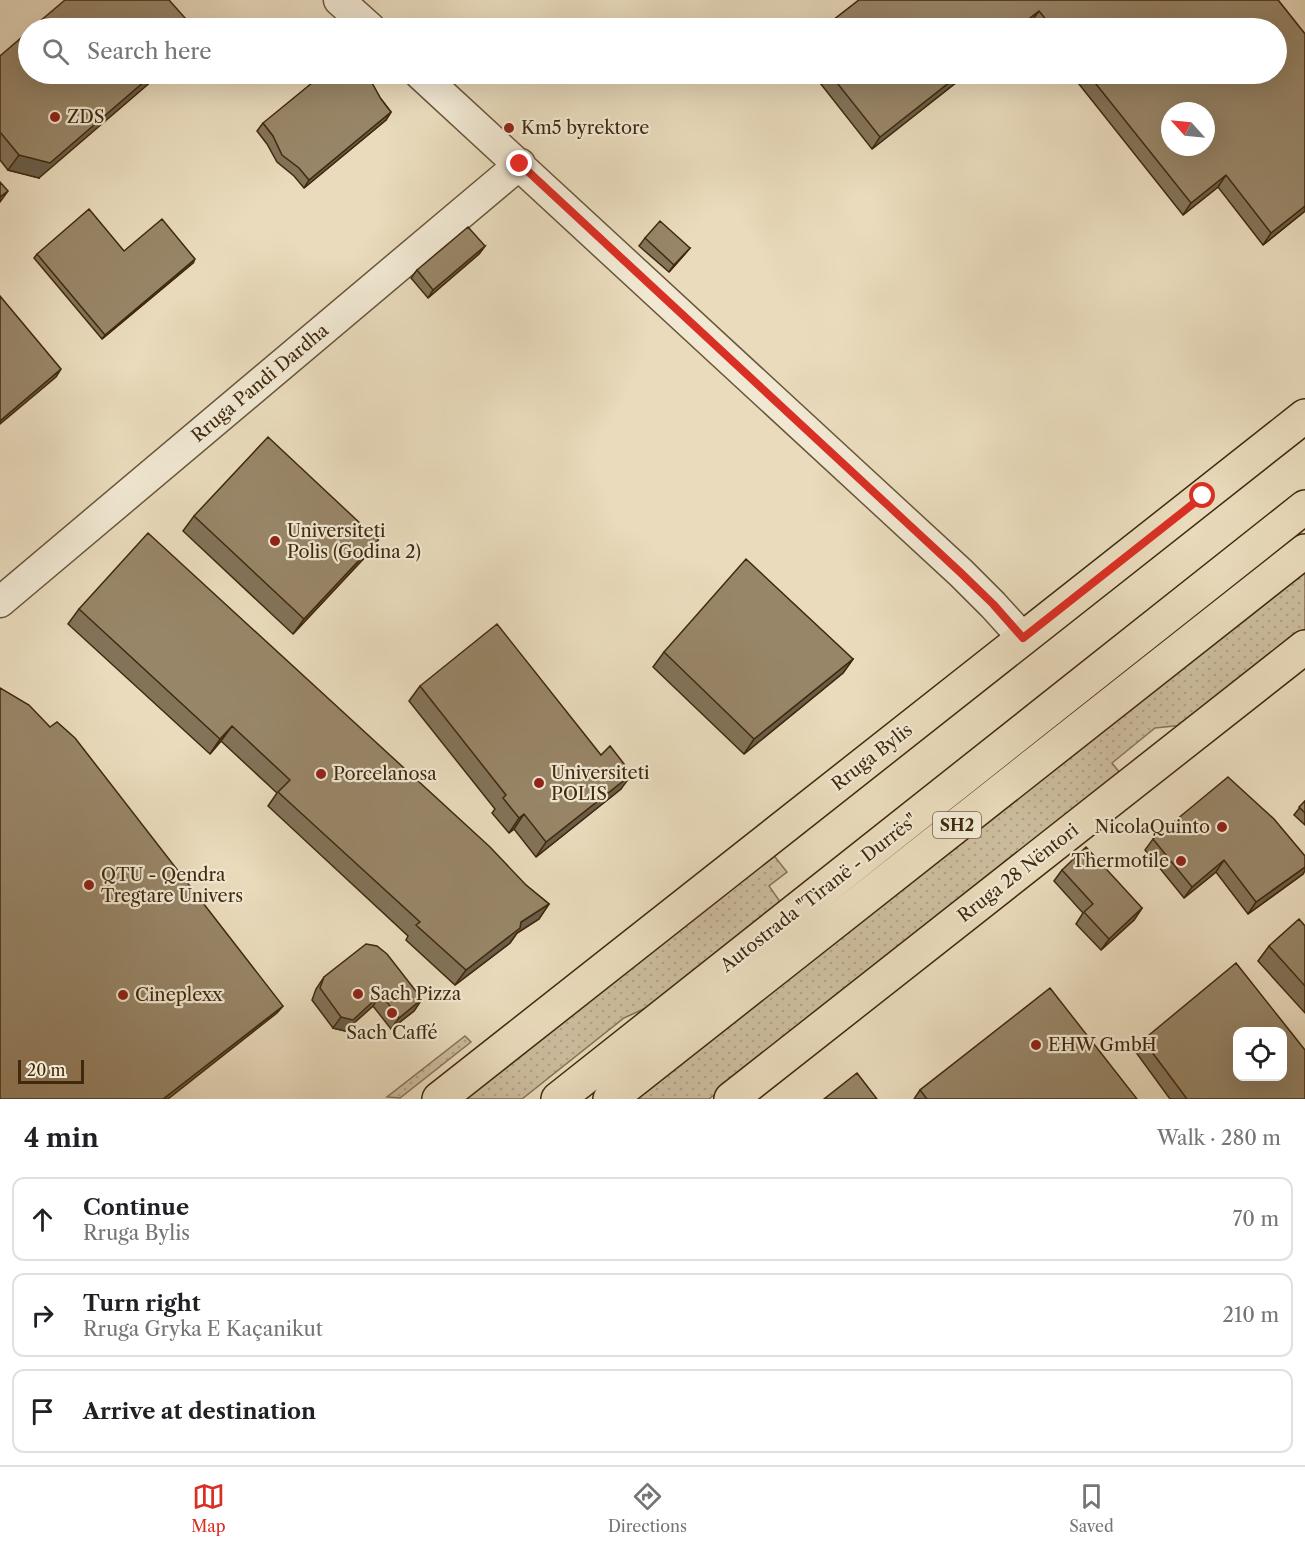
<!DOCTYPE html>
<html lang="en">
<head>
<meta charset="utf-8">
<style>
	:root { --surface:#fff; --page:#f6f6f6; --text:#202124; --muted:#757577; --line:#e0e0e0; --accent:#d93025 }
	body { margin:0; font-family:"Libre Caslon Text",serif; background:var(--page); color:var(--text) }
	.controls { position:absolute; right:18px; bottom:18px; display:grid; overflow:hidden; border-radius:12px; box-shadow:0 6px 24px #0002 }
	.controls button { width:54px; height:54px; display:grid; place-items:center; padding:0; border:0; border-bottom:2px solid var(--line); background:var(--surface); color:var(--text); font:30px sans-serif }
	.compass { position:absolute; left:1161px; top:102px; width:54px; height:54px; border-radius:50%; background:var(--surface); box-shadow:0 6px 24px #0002; rotate:297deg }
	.scale { position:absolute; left:18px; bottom:15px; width:66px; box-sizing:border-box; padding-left:6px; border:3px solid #40290e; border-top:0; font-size:16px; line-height:21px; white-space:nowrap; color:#40290e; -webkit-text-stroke:4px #f1e8d3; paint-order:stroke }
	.stop { position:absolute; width:18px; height:18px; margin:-14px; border:4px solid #d93025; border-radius:50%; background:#fff }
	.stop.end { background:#d93025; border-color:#fff; box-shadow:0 2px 6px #0008 }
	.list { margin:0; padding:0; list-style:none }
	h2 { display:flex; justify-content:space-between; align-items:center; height:78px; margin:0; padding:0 24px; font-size:26px }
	h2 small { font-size:20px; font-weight:400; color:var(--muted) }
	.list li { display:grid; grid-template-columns:39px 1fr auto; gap:18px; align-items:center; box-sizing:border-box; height:84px; margin:0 12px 12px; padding:0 12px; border:2px solid var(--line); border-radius:12px }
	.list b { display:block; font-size:22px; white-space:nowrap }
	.list p { margin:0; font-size:20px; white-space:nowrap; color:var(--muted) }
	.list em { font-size:20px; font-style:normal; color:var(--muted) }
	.icon { flex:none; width:33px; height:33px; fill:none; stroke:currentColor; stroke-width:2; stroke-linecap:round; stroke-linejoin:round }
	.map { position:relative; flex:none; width:1305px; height:1099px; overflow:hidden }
	.search { position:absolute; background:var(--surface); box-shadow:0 6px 24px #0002; left:18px; right:18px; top:18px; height:66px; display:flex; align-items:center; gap:15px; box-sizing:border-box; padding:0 21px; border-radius:33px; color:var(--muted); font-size:22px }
	.sheet { height:366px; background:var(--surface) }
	nav { display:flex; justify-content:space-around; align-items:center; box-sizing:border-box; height:84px; border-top:2px solid var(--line); background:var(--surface); font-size:16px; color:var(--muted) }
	nav a { display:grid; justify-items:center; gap:3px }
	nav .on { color:var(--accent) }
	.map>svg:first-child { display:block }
</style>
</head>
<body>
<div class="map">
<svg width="1305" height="1099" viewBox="0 0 1305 1099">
	<defs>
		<pattern id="grass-dots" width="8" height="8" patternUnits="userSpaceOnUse" patternTransform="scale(1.5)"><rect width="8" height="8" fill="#ccbd9e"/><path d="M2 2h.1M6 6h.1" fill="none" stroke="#b0a287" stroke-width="1.8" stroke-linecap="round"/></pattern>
	</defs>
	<rect width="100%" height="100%" fill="#e9dbbc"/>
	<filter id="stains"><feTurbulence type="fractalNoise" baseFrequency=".00333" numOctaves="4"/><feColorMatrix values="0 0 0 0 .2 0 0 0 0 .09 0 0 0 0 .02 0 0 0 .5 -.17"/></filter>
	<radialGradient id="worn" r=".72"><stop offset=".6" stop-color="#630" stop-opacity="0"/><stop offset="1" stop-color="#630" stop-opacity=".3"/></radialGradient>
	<path fill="url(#grass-dots)" stroke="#867356" stroke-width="1.5" d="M1305,570v59l-121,96 -29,3 -43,35 8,10 -411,326h-75l473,-371z
		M772,853l15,19 -18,14 12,17 -135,105 -22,10 -102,81h-62z
		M465,1036l6,6 -71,56 -13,-1z"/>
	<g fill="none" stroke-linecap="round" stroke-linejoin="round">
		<g stroke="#6a563a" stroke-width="33">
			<path id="minor" d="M339,0l31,28
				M420,74l541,499 32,32 30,33
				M0,602l520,-438"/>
		</g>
		<g stroke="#40290e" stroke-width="36">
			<path id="major" d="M439,1099l866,-683
				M731,1099l574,-452"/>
		</g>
		<g stroke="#40290e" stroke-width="36">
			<path id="highway" d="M558,1099l747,-592
				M610,1099l695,-548"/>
		</g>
		<use href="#minor" stroke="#f1e8d3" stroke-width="30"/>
		<use href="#major" stroke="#e9dbbc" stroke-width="33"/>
		<use href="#highway" stroke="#e9dbbc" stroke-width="33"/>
	</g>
	<path fill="#837359" stroke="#40290e" stroke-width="1.5" d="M859,0h419l27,34v177l-42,34 -45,-58 -35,28 -112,-141h205v-46h-240l-5,-6 -8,6h-200z
		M0,56l39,122 -31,-8 -8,-10z
		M813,74h154l-95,75z
		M381,99l10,13 -5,8 -82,68 -10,-12 -17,-14 -10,-18 -10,-13 6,-8z
		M645,238l45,10 -6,7 -15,17 -30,-26z
		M485,246l-6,8 -51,44 -17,-20 6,-8z
		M37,254l156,9 -91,76 -68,-81z
		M194,516l184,24 -11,15 -74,79 -110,-103z
		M79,609l447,276 23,19 -10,15 -22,14 -7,10 -55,42 -49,-45 2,-4 -140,-130 9,-13 -56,-52 -11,13 -142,-130z
		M664,652l189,7 -10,14 -99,81 -91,-87z
		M420,686l201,103 -85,68 -22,-28 -5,4 -17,-20 3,-4 -86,-108z
		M1305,801v24l-11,-10z
		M1153,839l150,35 -55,40 -32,-42 -32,26 -39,-48z
		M1062,870l80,38 -8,12 -33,30 -25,-26 7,-11 -29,-32z
		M1305,926v87l-47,-52 11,-15z
		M324,977l98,22 -8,12 -23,18 -18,-23 -28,25 -12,-3 -21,-28 4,-11z
		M1143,1040l162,59h-135l-35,-48z
		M920,1090l217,9h-223z"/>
	<path fill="#6a5e49" stroke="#40290e" stroke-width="1.5" d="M1039,11l-8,11 -8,6h-6z
		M153,74h7l-121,104 -31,-8 11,-15z
		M960,74h7l-95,75 8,-12z
		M391,112l-5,8 -82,68 5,-8z
		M1226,175l-8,12 -35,28 8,-12z
		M8,191l-8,11v-5z
		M1305,206v5l-42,34 8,-12z
		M485,246l-6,8 -51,44 5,-8z
		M690,248l-6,7 -15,17 5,-7z
		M195,259l-2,4 -91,76 3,-4z
		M61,369l-5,8 -56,47v-3z
		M378,540l-11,15 -74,79 11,-15z
		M853,659l-10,14 -99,81 10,-15z
		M232,726l-11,15 -11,13 10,-15z
		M632,774l-11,15 -85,68 10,-15z
		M524,814l-10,15 -5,4 10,-15z
		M1224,860l-8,12 -32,26 8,-11z
		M1305,867v4l-2,3 -55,40 8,-12z
		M549,904l-10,15 -22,14 -7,10 -55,42 11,-15 55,-48z
		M1142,908l-8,12 -33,30 8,-11z
		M381,994l-8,12 -28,25 -12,-3 8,-11z
		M422,999l-8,12 -23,18 8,-11z
		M283,1006l-6,7 -109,86h-5z"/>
	<path fill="#988668" stroke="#40290e" stroke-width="1.5" fill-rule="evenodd" d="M65,0h104l25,28h-162z
		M859,0h419l27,34v172l-34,27 -45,-58 -35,28 -103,-129h188v-46h-223l-14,-17 -22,17h-194zM1170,111h36v36h-36z
		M28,32v42h125l-103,89 -31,-8 -19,-23v-76z
		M323,74h39l9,7 10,18 10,13 -82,68 -10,-12 -17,-13 -9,-19 -10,-13z
		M830,74h130l-80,63z
		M0,182l8,9 -8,6z
		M89,209l35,42 38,-32 33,40 -90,76 -68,-81z
		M660,221l30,27 -16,17 -29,-27z
		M468,227l17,19 -52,44 -16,-20z
		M0,296l61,73 -61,52z
		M268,437l110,103 -74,79 -110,-103z
		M148,533l342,314 36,38 23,19 -28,18 -1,6 -54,42 -50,-45 4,-3 -142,-130 12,-12 -58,-54 -12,13 -141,-130z
		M746,559l107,100 -99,80 -90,-87z
		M497,624l104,131 9,-9 22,28 -86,68 -22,-28 -5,4 -16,-20 3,-3 -86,-109z
		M0,688l29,17 21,22 7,-5 18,16 208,268 -120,93h-163z
		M1228,777l46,42 31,37v11l-49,35 -32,-42 -32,27 -39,-48z
		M1305,801v12l-6,-6z
		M1086,847l56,61 -33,31 -25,-27 9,-8 -31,-34z
		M1299,919l6,7v60l-36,-40z
		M366,944l11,2 10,8 35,45 -23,19 -18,-24 -28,26 -12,-3 -21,-29 4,-11z
		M1236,963l69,87v49h-118l-44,-59zM1238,1032h44v45h-44z
		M1050,988l87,111h-210l-7,-9z
		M857,1073l20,26h-53z"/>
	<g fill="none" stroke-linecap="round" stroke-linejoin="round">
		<path stroke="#d93025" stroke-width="8" d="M520,164l441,409 32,31 30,34 180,-142"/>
	</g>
	<g fill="#8f2418" stroke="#f1e8d3" stroke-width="2">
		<circle cx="55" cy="117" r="6"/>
		<circle cx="509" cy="128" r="6"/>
		<circle cx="275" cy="541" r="6"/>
		<circle cx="321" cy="774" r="6"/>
		<circle cx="539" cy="783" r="6"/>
		<circle cx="1222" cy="827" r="6"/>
		<circle cx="1181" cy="861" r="6"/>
		<circle cx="89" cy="885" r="6"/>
		<circle cx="358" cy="994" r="6"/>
		<circle cx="123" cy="995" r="6"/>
		<circle cx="392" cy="1013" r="6"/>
		<circle cx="1036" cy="1045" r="6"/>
	</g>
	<g text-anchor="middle" stroke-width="4.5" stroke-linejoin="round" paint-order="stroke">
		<rect fill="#f1e8d3" stroke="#756249" stroke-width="1.5" x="933" y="812" width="48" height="26" rx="4.5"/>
		<g font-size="16" font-weight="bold" fill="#40290e">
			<text x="957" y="831">SH2</text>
		</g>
		<g font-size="18" fill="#40290e" stroke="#f1e8d3" text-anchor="start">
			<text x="67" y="123">ZDS</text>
			<text x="521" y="134">Km5 byrektore</text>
			<text x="287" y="537">Universiteti<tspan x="287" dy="21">Polis (Godina 2)</tspan></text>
			<text x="551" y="779">Universiteti<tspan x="551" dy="21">POLIS</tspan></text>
			<text x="333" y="780">Porcelanosa</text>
			<text x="1210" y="833" text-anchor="end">NicolaQuinto</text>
			<text x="1169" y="867" text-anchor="end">Thermotile</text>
			<text x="101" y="881">QTU - Qendra<tspan x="101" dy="21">Tregtare Univers</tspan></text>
			<text x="370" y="1000">Sach Pizza</text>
			<text x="135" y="1001">Cineplexx</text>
			<text x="392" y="1039" text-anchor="middle">Sach Caffé</text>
			<text x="1048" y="1051">EHW GmbH</text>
		</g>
		<g font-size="18" fill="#40290e" stroke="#f1e8d3">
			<text transform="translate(260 383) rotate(-40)" y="6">Rruga Pandi Dardha</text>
			<text transform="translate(872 757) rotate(-38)" y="6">Rruga Bylis</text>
			<text transform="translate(1018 873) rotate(-38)" y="6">Rruga 28 Nëntori</text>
			<text transform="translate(819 893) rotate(-38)" y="6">Autostrada "Tiranë - Durrës"</text>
		</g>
	</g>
	<rect width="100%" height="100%" filter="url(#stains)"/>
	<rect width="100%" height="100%" fill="url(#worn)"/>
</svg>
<div class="controls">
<button><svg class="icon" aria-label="locate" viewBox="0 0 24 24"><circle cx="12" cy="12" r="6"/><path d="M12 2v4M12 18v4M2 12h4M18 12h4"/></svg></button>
</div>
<svg class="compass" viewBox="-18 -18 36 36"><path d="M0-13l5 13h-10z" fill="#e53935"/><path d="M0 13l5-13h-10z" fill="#757577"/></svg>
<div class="scale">20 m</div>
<div class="stop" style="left:1203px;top:496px"></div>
<div class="stop end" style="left:520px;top:164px"></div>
<div class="search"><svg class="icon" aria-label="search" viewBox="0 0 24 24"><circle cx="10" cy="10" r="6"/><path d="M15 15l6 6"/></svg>Search here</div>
</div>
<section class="sheet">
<h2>4 min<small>Walk · 280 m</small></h2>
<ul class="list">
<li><svg class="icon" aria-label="ahead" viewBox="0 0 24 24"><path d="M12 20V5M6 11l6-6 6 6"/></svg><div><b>Continue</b><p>Rruga Bylis</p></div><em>70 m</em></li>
<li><svg class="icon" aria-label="right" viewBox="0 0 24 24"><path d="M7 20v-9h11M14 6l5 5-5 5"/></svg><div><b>Turn right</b><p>Rruga Gryka E Kaçanikut</p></div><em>210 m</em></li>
<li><svg class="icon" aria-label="arrive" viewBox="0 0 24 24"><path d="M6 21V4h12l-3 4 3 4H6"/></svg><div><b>Arrive at destination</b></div></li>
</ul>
</section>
<nav>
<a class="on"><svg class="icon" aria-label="map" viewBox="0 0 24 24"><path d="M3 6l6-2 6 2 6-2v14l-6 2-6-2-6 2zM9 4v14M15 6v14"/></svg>Map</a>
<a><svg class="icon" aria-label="directions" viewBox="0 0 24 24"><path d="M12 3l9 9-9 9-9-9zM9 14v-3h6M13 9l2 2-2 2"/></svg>Directions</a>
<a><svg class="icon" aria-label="saved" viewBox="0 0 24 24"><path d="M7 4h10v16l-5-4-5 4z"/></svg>Saved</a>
</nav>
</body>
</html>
